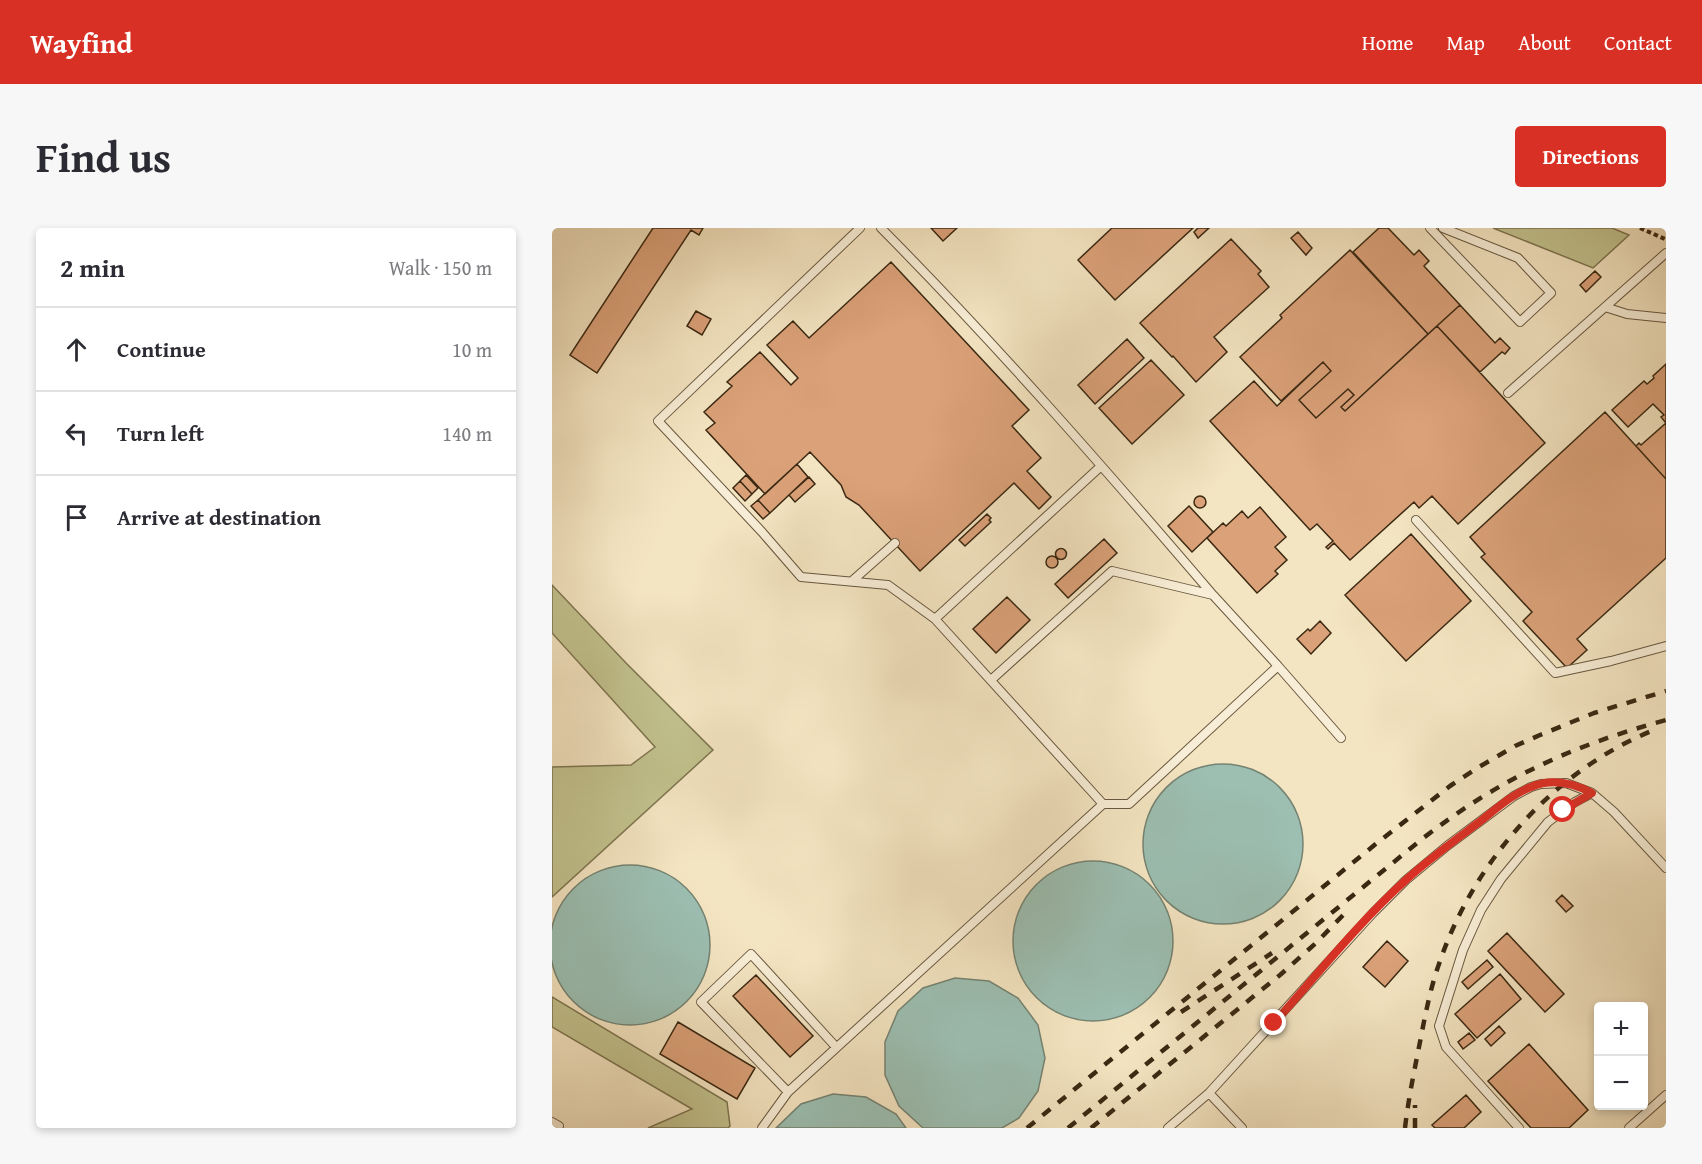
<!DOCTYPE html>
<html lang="en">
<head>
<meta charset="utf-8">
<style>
	:root { --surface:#fff; --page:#f7f7f7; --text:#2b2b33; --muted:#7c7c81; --line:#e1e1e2; --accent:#d93025 }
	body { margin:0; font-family:"Gentium Book Plus",serif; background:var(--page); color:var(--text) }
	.controls { position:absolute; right:18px; bottom:18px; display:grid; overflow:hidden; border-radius:6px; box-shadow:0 3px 9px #0003 }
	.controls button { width:54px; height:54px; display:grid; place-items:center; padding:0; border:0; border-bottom:2px solid var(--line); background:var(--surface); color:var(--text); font:30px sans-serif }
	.stop { position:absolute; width:18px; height:18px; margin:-14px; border:4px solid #d93025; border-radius:50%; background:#fff }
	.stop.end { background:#d93025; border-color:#fff; box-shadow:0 2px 6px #0008 }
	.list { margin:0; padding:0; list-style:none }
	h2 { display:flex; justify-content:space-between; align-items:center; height:78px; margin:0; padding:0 24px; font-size:26px }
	h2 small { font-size:20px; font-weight:400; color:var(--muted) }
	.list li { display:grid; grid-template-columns:39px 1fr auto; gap:18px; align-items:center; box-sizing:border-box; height:84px; padding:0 24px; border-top:2px solid var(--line) }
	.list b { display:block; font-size:22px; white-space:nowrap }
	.list em { font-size:20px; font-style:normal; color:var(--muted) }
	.icon { flex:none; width:33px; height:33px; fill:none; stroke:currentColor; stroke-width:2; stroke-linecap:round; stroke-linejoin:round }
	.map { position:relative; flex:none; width:1114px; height:900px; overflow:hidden; border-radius:6px }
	header { display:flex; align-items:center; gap:36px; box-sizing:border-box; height:84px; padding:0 30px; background:var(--accent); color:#fff }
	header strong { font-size:28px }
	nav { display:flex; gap:33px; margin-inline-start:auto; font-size:21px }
	.intro { display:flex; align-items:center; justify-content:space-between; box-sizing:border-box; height:144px; padding:0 36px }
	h1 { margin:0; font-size:42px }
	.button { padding:15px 27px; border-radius:6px; background:var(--accent); color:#fff; font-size:21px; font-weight:700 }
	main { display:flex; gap:36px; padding:0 36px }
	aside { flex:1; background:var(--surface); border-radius:6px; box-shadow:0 3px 9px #0003 }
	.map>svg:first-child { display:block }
</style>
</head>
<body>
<header>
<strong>Wayfind</strong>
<nav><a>Home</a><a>Map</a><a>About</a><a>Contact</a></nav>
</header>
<div class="intro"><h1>Find us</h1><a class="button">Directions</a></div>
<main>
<aside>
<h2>2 min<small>Walk · 150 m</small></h2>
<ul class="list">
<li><svg class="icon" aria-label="ahead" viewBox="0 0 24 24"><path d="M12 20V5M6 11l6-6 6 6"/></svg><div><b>Continue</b></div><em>10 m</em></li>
<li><svg class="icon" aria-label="left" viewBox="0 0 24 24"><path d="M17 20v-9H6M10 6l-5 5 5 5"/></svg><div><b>Turn left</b></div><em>140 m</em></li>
<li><svg class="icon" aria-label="arrive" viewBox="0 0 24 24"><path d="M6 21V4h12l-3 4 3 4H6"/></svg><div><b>Arrive at destination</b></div></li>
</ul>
</aside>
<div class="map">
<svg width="1114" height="900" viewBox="0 0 1114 900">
	<rect width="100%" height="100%" fill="#f4e5c2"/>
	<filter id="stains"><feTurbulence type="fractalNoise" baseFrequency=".00333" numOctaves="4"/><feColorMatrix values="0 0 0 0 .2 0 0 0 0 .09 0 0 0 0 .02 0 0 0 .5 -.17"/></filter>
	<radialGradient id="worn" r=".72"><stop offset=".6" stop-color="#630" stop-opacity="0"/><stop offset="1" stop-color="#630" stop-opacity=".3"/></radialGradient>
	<path fill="#c2c28e" stroke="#7e7550" stroke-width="1.5" d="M941,0h119l17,7 -36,33z
		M0,357l74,78 87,87 -161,147v-130l79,-2 24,-18 -103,-114z
		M0,769l175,105 3,24 -2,2h-80l44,-19 -140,-82z"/>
	<path fill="#9cbfb2" stroke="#758372" stroke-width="1.5" d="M591 616a80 80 0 1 1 160 0a80 80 0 1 1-160 0Z
		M461 713a80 80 0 1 1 160 0a80 80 0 1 1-160 0Z
		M-2 717a80 80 0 1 1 160 0a80 80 0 1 1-160 0Z
		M403,750l34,3 29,17 20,27 7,33 -7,33 -19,27 -17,10h-79l-24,-22 -14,-31v-33l13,-31 25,-23z
		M281,866l33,3 30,17 10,14h-130l25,-24z"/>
	<path fill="#dba179" stroke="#3a2812" stroke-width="1.5" d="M101,0h50l-4,7 -8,-5 -94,143 -27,-18z
		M379,0h26l-14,13z
		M560,0h81l-78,72 -37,-40z
		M646,0h11l-11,10 -4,-6z
		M827,0h9l26,27 5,-5 10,11 -5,5 36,39 -32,29 -75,-82z
		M746,4l14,16 -6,7 -15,-17z
		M679,11l30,32 -3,3 11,13 -55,50 13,15 -31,30 -23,-26 -1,1 -32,-34z
		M798,22l78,84 -83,77 -4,-4 13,-12 -6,-6 -32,29 -17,-18 32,-29 -8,-9 -42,39 -41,-44 42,-39 -2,-3z
		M339,34l138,148 -17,16 29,32 -14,13 24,26 -12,12 -25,-26 -94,88 -61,-66 -13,-8 -5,-12 -31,-33 -45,42 -59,-64 9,-7 -11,-11 28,-26 -5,-4 33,-30 31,33 7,-7 -31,-33 26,-24 16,17z
		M1043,43l6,6 -15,15 -6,-7z
		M908,77l35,38 5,-5 10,10 -5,6 -3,-2 -22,20 -43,-46z
		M144,83l15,8 -9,16 -15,-9z
		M885,98l108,117 -87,81 -26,-28 -13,12 -5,-6 -64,58 -16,-17 -6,6 -2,-2 7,-6 -16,-17 -7,6 -100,-109 44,-40 23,25 46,-44 8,9 -32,29 17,18 32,-29 6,6 -13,12 4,4z
		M575,111l17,19 -49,46 -17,-19z
		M599,132l33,35 -52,49 -33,-36z
		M1114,136v59l-5,-6 3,-2 -11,-11 -25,23 -16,-17 32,-29 3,3 7,-6 -1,-2z
		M1053,184l61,67v79l-89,81 10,11 -20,18 -44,-47 9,-9 -51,-55 4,-3 -15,-17z
		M1114,195v56l-30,-33 3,-3 2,2z
		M245,236l11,13 -38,36 -12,-13z
		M194,247l12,13 -6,6 -12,-13z
		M257,249l6,7 -20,18 -6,-7z
		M188,253l12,13 -7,7 -12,-13z
		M642 274a6 6 0 1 1 12 0a6 6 0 1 1-12 0Z
		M206,272l12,13 -7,6 -12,-13z
		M637,278l24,26 -21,20 -24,-26z
		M708,279l26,30 -11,10 12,13 -12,11 3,3 -21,19 -50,-55 16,-15 3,3 16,-15 6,7z
		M435,286l4,4 -2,2 2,2 -26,24 -6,-6z
		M859,306l60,67 -65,60 -61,-66z
		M552,311l13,14 -49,45 -13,-14z
		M503.5 326a5.5 5.5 0 1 1 11 0a5.5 5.5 0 1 1-11 0Z
		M494 334a6 6 0 1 1 12 0a6 6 0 1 1-12 0Z
		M455,369l23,23 -34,33 -23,-24z
		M768,393l11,12 -20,21 -14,-15 11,-10 2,2z
		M1010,667l11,11 -7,6 -10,-11z
		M955,705l57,61 -19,18 -57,-61z
		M835,713l21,20 -23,26 -22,-20z
		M935,732l6,7 -25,22 -6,-7z
		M948,746l21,25 -44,39 -22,-24z
		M204,747l57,61 -23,21 -57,-61z
		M126,794l77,46 -18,31 -77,-45z
		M947,798l6,7 -14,13 -6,-7z
		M917,805l6,7 -12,9 -5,-7z
		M977,816l59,66 -19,18h-38l-43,-47z
		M914,867l15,17 -17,16h-29l-3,-3z"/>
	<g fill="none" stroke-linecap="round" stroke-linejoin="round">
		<g stroke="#68573e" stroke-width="10">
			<path id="service" d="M308,0l-202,193 104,111 39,45 87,8 47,34 168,185
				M329,0c116,117 225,242 332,367l-101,-24 -121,109
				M878,0l90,94 31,-29 -33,-35 -75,-30
				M1053,79l22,7 39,4
				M956,165l158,-140
				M864,292l139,153 56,-12 55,-15
				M300,353l43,-38
				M383,391l165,-152
				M726,438l63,72
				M236,864l-87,-90 50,-48 85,93
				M657,865l33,35
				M0,894l7,4
				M210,900l26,-36 315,-288h26l149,-138 -65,-71
				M616,900l41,-35 163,-179 34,-34 41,-34 67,-50 17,-9 10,-3 25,-1 26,10 22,19 52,56
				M967,900l-73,-81 -7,-21 24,-76 18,-40 20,-31 47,-57 27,-20 17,-9
				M1077,900l37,-33"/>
		</g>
		<path stroke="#3a2812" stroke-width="4" stroke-dasharray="4.5 3" stroke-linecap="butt" d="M1088,0l25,11"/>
		<use href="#service" stroke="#f8eed7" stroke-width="8"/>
		<path stroke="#3a2812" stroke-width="4.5" stroke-dasharray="10 10" stroke-linecap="butt" d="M629,784l91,-59
			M475,900l350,-285 73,-57 29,-19 36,-21 25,-11 54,-22 72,-22
			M516,900l354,-289c79,-61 149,-93 244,-119
			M539,900l189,-153 36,-32 33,-34
			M853,900c3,-26 8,-51 13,-76 6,-30 11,-60 21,-88 34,-102 115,-194 215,-234
			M863,900v-23"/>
	</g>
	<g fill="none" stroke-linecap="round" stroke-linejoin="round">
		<path stroke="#d93025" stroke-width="8" d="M722,795c43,-48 84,-100 133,-144 22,-20 47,-38 71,-56 17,-13 34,-29 53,-36 21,-9 42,-4 61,6l-29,17"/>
	</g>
	<rect width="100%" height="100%" filter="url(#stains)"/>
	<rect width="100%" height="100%" fill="url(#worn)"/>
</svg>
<div class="controls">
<button>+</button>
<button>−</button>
</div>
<div class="stop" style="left:1011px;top:582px"></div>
<div class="stop end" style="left:722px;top:795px"></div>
</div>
</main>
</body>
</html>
